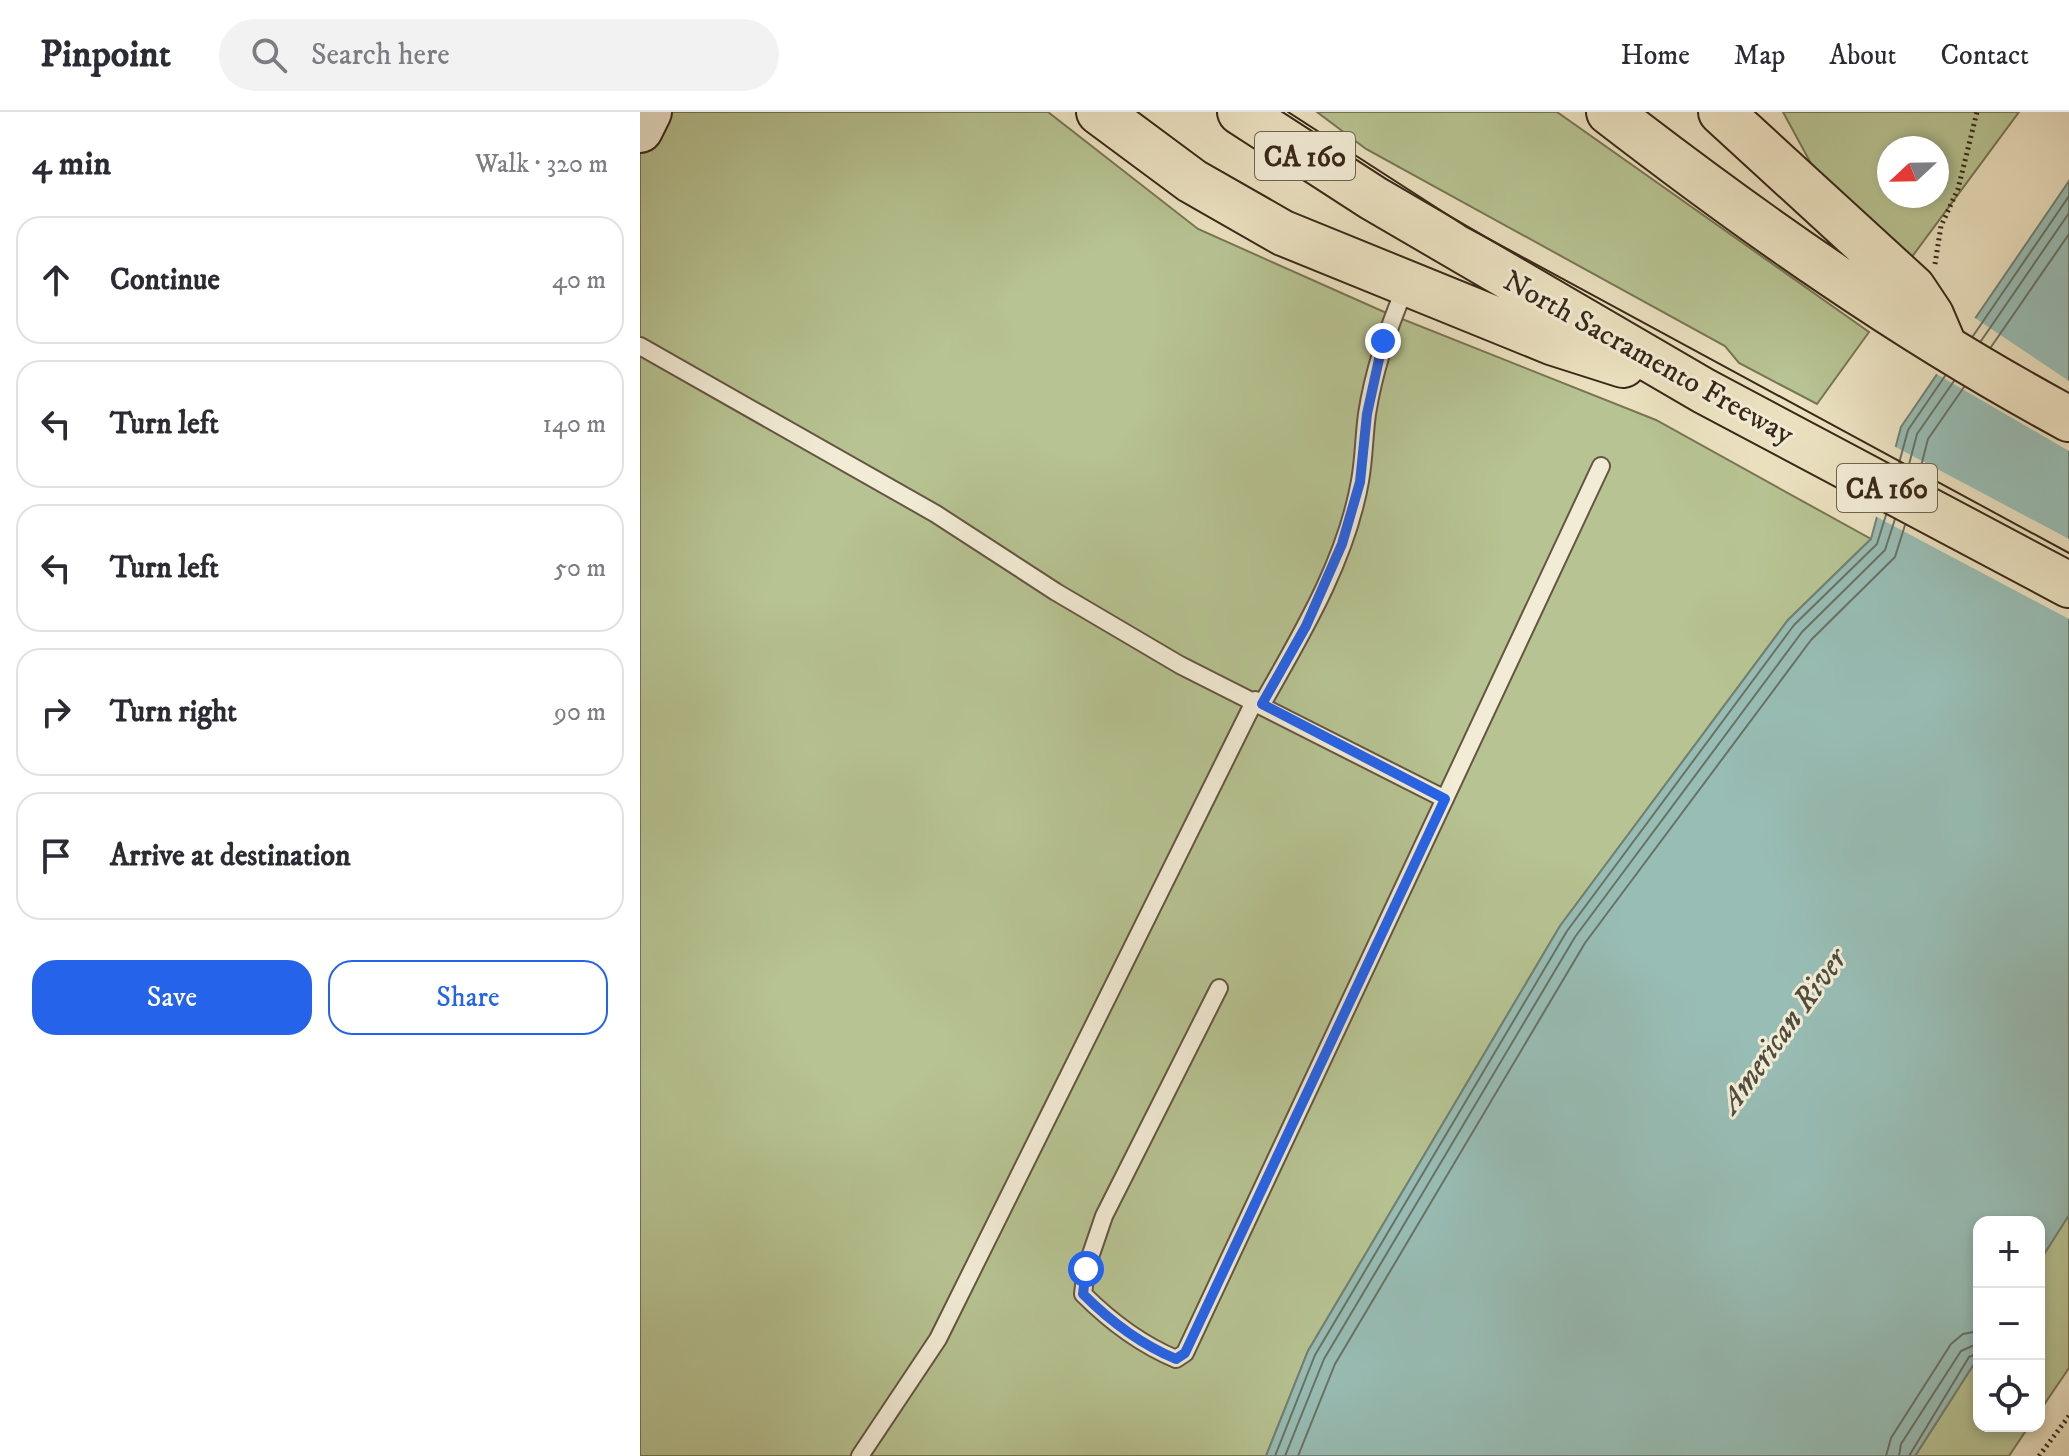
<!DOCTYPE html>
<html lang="en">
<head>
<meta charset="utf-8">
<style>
	:root { --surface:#fff; --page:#f2f2f3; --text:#2b2b33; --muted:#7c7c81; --line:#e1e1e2; --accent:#2563eb }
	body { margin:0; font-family:"IM FELL DW Pica",serif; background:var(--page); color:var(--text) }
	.controls { position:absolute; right:24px; bottom:24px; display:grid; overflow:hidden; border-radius:16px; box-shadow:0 4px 12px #0003 }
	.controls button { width:72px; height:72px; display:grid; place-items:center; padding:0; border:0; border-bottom:2px solid var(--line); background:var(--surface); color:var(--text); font:40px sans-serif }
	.compass { position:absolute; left:1237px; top:24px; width:72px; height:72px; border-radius:50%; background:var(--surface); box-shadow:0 4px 12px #0003; rotate:248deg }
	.stop { position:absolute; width:24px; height:24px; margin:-18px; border:6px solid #2563eb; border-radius:50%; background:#fff }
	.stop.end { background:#2563eb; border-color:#fff; box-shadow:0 2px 8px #0008 }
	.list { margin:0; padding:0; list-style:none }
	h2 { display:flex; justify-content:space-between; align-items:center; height:104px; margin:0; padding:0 32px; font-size:34px }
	h2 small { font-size:26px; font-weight:400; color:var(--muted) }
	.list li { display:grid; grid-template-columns:52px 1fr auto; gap:24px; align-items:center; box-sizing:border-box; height:128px; margin:0 16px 16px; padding:0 16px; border:2px solid var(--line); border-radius:24px }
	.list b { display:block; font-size:30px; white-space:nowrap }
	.list em { font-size:26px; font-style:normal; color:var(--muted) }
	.actions { display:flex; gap:16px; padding:24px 32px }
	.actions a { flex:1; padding:18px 0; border:2px solid var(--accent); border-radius:24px; text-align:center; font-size:28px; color:var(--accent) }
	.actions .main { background:var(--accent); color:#fff }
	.icon { flex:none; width:44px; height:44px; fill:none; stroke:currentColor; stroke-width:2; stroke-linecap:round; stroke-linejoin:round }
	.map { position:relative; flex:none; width:1429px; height:1344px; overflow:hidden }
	header { display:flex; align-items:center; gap:48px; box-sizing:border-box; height:112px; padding:0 40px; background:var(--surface); border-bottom:2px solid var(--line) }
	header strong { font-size:38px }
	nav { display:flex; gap:44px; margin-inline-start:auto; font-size:28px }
	.search { width:560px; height:72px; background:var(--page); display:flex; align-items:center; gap:20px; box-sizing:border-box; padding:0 28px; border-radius:44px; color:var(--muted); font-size:30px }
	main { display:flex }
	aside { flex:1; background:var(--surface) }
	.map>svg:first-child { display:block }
</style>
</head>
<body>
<header>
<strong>Pinpoint</strong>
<div class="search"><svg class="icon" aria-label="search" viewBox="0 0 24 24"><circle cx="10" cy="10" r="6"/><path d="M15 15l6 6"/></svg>Search here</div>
<nav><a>Home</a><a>Map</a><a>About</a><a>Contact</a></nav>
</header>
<main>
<aside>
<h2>4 min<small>Walk · 320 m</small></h2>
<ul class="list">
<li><svg class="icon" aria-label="ahead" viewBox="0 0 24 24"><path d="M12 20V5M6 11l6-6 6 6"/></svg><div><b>Continue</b></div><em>40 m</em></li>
<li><svg class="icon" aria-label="left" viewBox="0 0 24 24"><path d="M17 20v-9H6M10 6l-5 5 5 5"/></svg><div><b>Turn left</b></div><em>140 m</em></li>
<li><svg class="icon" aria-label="left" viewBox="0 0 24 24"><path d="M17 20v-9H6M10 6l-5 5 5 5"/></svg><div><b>Turn left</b></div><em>50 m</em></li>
<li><svg class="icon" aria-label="right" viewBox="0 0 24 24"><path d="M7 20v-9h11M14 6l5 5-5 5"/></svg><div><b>Turn right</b></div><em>90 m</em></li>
<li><svg class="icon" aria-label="arrive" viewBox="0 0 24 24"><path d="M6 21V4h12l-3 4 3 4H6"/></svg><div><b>Arrive at destination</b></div></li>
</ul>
<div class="actions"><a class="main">Save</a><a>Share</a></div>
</aside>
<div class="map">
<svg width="1429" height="1344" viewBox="0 0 1429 1344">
	<rect width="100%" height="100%" fill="#ebe1c0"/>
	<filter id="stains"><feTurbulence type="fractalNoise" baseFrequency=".0025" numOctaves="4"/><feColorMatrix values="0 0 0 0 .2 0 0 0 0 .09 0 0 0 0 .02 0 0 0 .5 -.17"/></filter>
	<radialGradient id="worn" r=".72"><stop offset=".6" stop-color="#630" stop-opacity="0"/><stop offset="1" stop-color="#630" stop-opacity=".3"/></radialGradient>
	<path fill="#b7c392" stroke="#787554" stroke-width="2" fill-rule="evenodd" d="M0,0h408l150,117 184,82 274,109 215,119 -83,81 -228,306 -252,425 -42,105h-626z
		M677,0h240l312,220 -52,72 -78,-41 -14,-17 -359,-197z
		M1143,0h236l-136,184zM1249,36h48v48h-48z
		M1429,1103v153l-30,44v-150z
		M1339,1244v70h50l-20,30h-94z"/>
	<path fill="#98bdb5" stroke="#728176" stroke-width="2" d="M1429,69v1034l-30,47v-40h-60v134l-64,100h-649l42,-105 252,-425 228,-306 83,-81 30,-112z"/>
	<path fill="#ebe1c0" d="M1332,204l97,65v70l-136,-79z
		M1252,333l177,94v80l-196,-104z"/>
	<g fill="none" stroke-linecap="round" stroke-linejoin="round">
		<path stroke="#687266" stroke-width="2" d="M1333,224l96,-140
			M1341,229l88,-128
			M1351,235l78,-113
			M1258,355l10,-37 37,-54
			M1267,360l10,-38 37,-53
			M1278,366l10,-39 36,-52
			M635,1344l40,-101 252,-424 227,-306 83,-81 9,-29
			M645,1344l39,-97 251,-422 227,-305 83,-82 10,-31
			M658,1344l37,-92 250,-421 226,-303 84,-83 10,-32
			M1246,1344l5,-18 60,-94 12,-10 16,-3
			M1259,1344l2,-12 60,-93 18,-8
			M1269,1344l60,-99 10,-4"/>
		<g stroke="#655641" stroke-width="20">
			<path id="lane" d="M0,234l296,168 120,78 124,73 265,134
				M622,592c39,-69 84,-143 98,-223 4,-22 4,-45 7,-67 7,-45 21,-86 39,-128
				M579,876l-115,228 -18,53 -3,25c27,27 57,50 93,65l9,-6 416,-887
				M220,1344l78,-117 317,-639"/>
		</g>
		<g stroke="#382717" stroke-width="48">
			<path id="secondary" d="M0,18l9,-18"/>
		</g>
		<g stroke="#382717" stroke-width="48">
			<path id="highway" d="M459,0l93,69 91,52 271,110 69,22
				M600,0l133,86 331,193 365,194
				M969,0c145,112 298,220 460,307
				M1081,0l192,176 18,27 12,28"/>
		</g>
		<path stroke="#382717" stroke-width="5" stroke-dasharray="2 4" stroke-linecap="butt" d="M1295,152l6,-38 17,-37 19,-77
			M1399,1344l30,-40"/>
		<use href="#lane" stroke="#f2ecd6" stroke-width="16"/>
		<use href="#secondary" stroke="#f2ecd6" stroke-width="44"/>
		<use href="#highway" stroke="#ebe1c0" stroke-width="44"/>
		<path stroke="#382717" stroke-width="2" d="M648,0l177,114 604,327"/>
	</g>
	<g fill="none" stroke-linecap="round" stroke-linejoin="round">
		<path stroke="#2563eb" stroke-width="10" d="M446,1157l-3,25c27,27 57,50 93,65l9,-6 260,-554 -183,-95 44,-78 36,-82 18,-62 7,-68 16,-73"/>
	</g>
	<g text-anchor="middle" stroke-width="6" stroke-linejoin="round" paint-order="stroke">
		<g fill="#f2ecd6" stroke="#706250" stroke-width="2">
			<rect x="615" y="20" width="100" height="48" rx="6"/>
			<rect x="1197" y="352" width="100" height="48" rx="6"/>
		</g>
		<g font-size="28" font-weight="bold" fill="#382717">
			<text x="665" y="54">CA 160</text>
			<text x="1247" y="386">CA 160</text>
		</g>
		<g font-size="30" fill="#382717" stroke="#f2ecd6">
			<text transform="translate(1009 245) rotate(29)" y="10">North Sacramento Freeway</text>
		</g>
		<g font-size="32" font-style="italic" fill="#504c3e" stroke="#f2ecd6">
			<text transform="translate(1142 918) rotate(-54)" y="11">American River</text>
		</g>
	</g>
	<rect width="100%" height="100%" filter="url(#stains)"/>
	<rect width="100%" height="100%" fill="url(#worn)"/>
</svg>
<div class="controls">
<button>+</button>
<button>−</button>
<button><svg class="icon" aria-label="locate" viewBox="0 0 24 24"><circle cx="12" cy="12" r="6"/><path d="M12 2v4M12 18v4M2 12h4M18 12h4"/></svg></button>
</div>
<svg class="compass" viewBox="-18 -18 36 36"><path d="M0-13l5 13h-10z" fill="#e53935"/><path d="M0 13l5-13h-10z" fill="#7c7c81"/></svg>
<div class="stop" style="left:446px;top:1157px"></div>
<div class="stop end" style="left:743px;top:229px"></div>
</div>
</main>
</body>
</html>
